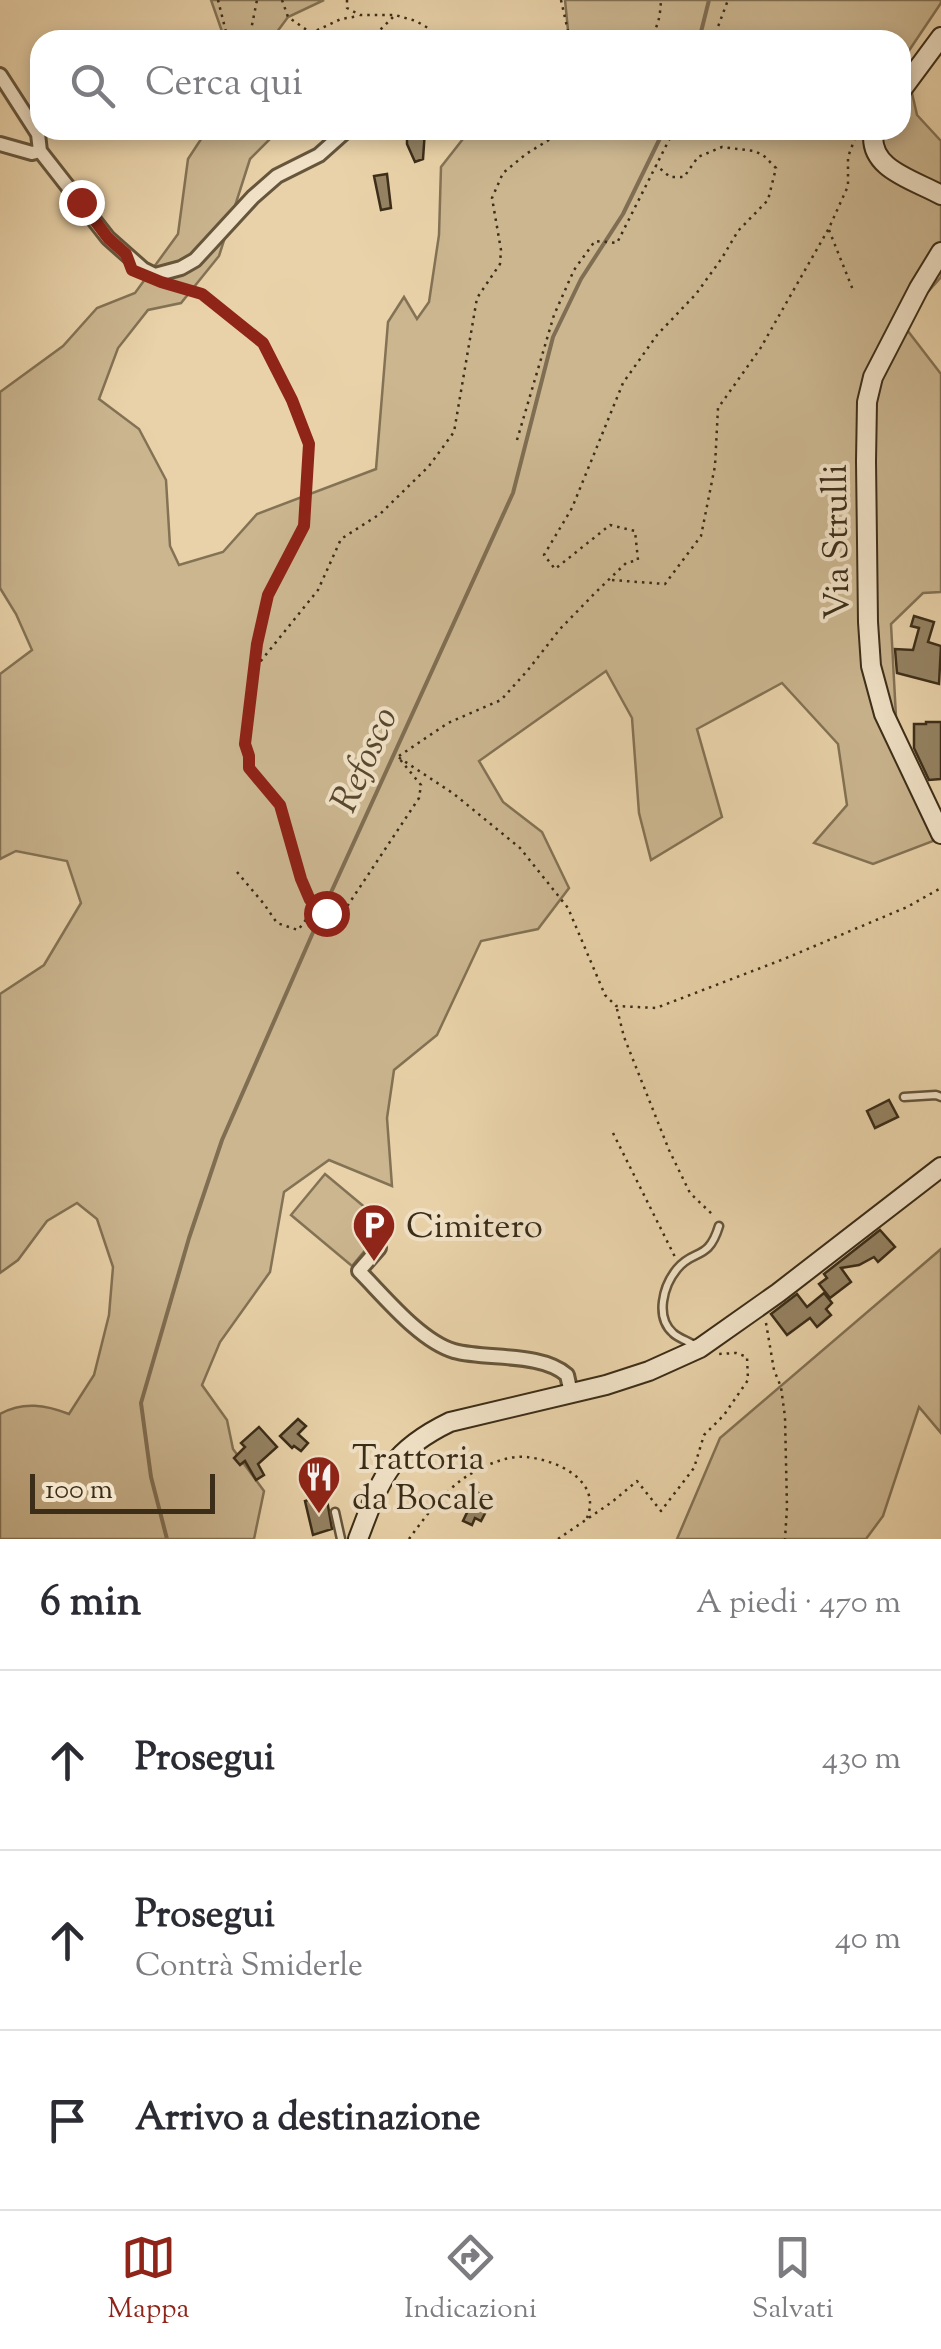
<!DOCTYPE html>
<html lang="it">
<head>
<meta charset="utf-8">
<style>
	:root { --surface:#fff; --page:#f7f7f7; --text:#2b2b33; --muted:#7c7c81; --line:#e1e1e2; --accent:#8f2418 }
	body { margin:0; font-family:"Sorts Mill Goudy",serif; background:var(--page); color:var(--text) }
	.scale { position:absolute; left:30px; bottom:25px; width:185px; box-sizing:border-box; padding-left:10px; border:5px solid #3b2d18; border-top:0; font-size:28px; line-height:35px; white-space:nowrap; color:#3b2d18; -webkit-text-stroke:8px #f1e2c7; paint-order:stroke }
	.stop { position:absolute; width:30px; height:30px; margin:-22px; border:8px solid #8f2418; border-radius:50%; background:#fff }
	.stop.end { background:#8f2418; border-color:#fff; box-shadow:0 2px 10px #0008 }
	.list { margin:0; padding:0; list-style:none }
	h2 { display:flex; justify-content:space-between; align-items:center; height:130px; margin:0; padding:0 40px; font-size:42px }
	h2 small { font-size:32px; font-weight:400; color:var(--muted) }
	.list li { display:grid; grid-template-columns:65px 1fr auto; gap:30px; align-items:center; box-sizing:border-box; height:180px; padding:0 40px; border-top:2px solid var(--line) }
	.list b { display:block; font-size:38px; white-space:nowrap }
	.list p { margin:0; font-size:32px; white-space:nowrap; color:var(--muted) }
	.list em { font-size:32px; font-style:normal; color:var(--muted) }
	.icon { flex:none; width:55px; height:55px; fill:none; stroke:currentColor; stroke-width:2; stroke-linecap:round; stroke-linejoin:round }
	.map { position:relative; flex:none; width:941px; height:1539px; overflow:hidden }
	.search { position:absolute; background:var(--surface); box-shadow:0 5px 15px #0003; left:30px; right:30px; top:30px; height:110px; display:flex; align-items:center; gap:25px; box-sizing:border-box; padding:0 35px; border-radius:30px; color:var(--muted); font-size:38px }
	.sheet { height:670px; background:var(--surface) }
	nav { display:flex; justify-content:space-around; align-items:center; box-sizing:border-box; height:140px; border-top:2px solid var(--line); background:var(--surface); font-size:28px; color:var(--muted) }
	nav a { display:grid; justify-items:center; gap:5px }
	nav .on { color:var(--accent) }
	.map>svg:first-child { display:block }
</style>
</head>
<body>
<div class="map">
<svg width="941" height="1539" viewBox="0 0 941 1539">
	<rect width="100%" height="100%" fill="#e9d2a9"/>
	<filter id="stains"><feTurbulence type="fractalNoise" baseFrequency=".002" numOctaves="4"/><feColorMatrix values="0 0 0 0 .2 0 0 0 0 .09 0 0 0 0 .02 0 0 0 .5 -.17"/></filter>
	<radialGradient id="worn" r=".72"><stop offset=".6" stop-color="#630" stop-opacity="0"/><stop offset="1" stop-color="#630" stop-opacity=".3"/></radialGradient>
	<path fill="#cbb690" stroke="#837254" stroke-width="2.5" d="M211,0h113l-36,17 -17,23h-46z
		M565,0h376v3l-37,55 13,57 24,26v136l-40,45 40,52v218l-18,1 -32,31 5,93 45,99v22l-68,26 -59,-21 33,-38 -9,-61 -56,-61 -85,46 25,88 -71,43 -12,-47 -7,-95 -26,-47 -127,90 24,41 39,30 27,56 -31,41 -57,12 -44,94 -43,35 -7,48 5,68 -63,-26 -45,32 -14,80 -50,70 -18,43 25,35 6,29 31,42 -10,48h-254v-125c23,-13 46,-9 69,0l25,-39 15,-60 4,-48 -16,-48 -20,-16 -30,18 -29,39 -18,13v-279l44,-29 37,-62 -14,-42 -51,-10 -16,8v-185l32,-24 -16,-36 -16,-26v-196l63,-46 34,-38 38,-15 43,-59 10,-75 19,-29h72l-29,29 -31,97 -38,47 -33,7 -30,38 -19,51 40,30 27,51 4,66 9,19 44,-13 34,-38 119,-45 12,-147 16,-25 13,22 12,-17 10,-67 2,-68 29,-37h431v-90h-332z
		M325,1174l61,51 -34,41 -61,-51z
		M941,1249v184l-22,-26 -36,109 -17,23h-189l43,-101z"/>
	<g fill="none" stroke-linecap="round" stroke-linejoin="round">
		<path stroke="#806e52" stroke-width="4" d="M699,40l10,-40
			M167,1539l-16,-62 -10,-74 48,-165 33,-98 96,-219 195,-428 40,-156 28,-58 42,-65 41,-84"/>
	</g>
	<path fill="#958363" stroke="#3b2d18" stroke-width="2.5" d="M407,130h18l-2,29 -8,3 -8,-18z
		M387,174l4,34 -10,2 -7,-34z
		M914,616l20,6 -6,20 13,4 -2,38 -42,-11 -2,-24 18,1 6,-22 -8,-2z
		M926,722h15v57l-12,1 -15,-32v-24h12z
		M889,1100l9,17 -23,11 -8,-17z
		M880,1230l15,17 -17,15 -4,-5 -15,8 -18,3 10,14 -21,16 -11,-14 8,-6 -3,-4z
		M824,1293l8,10 -6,6 5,6 -14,12 -7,-9 -23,17 -16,-21 26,-20 10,13z
		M298,1419l8,7 -8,8 10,9 -7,8 -7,-5 -2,2 -12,-12z
		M259,1427l18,20 -19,17 6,11 -8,5 -11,-19 -5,4 -6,-7 11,-11 -4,-4z
		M477,1492l15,8 -11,21 -6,-3 -3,7 -9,-4z
		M326,1494l6,35 -19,6 -8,-34z"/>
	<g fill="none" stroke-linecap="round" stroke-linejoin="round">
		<g stroke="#66563c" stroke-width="11">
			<path id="lane" d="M904,1097l32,-2 5,2
				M694,1345c-6,-4 -16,-7 -21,-12 -18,-16 -10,-47 4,-64 17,-21 31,-7 42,-43
				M335,1512l6,27"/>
		</g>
		<g stroke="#66563c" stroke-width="18">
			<path id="street" d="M0,75l38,59 2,17
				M0,144l32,9 8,-2
				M40,151l68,87 35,31 12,6 26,-7 14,-8 58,-63 24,-21 42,-21 28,-25
				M379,1248l-20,23c25,25 61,70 95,80 33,9 87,1 113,24l4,18"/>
		</g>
		<g stroke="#3b2d18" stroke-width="22">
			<path id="secondary" d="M901,91l40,-54
				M874,130c-8,39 41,50 67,65
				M941,252l-22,36 -46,89 -6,25 -1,59 2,161 3,44 13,48 57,120
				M358,1539c23,-60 30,-87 92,-117l156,-37 43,-14 51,-23 78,-55 163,-126"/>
		</g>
		<path stroke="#3b2d18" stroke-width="2.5" stroke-dasharray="2.5 5" stroke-linecap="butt" d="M218,0l10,40
			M282,0l6,17 23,16 30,-14 18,-3
			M347,0v8l13,7h35l21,6 12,7 6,12
			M561,0l9,40
			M249,40l8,-40
			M370,40l24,-24
			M648,40c11,-13 12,-24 13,-40
			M713,40l15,-40
			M829,230l24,60
			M170,285l32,9 61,49 29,57 17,44 -5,82 -36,69 -11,49 -12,99 4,25 31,37 21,74 9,21 8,2 8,11 22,-8 71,-107 2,-13 -23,-28 56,37 66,54 48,60 37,87 11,11 40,2 128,-49 123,-52 34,-19
			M517,440l37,-125 20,-45 21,-29 22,2 57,-113
			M612,580l53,4 36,-48 14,-70 3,-58 42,-59 69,-121 19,-42v-29l10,-27
			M256,667l62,-77 23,-51 39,-25 49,-48 25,-34 23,-134 23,-34 1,-14 -9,-52 11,-25 23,-19 39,-24
			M399,756l49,-33 53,-23 27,-30 32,-41 35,-36 31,-30 12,-3 -3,-29 -25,-6 -55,44 -11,-14 28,-47 51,-125 34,-48 39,-41 26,-36 16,-27 30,-31 8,-32 -13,-13 -9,-4 -32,-4 -24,10 -14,20h-14l-14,-12
			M237,872l27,32 13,19 21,7 20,-26
			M617,1009l7,28 45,113 21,43 24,23
			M613,1133l63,126
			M766,1323l8,47 7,17 4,30 2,90 -2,32
			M409,1539c16,-22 35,-48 58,-63 16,-10 40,-21 59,-19 32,3 76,24 61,61
			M558,1539l54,-37 25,-21 24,30 33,-43 10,-33 20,-20 24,-35 -1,-23 -11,-4 -17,1"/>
		<use href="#lane" stroke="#f1e2c7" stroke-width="6"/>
		<use href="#street" stroke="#f1e2c7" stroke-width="12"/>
		<use href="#secondary" stroke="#f1e2c7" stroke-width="18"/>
	</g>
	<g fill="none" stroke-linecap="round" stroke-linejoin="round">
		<path stroke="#8f2418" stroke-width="12" d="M81,202l27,36 18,16 6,16 29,12 41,12 61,49 29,57 17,44 -5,82 -36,69 -11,49 -12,100 4,12v12l31,37 21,74 9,21 8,2 8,11"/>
	</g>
	<defs>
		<g id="parking-pin" transform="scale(2.25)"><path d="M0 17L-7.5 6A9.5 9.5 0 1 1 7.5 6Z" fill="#8f2418" stroke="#f1e2c7"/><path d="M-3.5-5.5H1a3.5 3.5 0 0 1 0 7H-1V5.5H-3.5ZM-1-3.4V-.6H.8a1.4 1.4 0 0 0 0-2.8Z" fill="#fff"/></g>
		<g id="restaurant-pin" transform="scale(2.25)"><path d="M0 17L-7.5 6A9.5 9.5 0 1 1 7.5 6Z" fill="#8f2418" stroke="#f1e2c7"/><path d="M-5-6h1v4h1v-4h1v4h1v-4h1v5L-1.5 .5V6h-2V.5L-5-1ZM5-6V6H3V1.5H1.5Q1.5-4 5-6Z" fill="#fff"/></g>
	</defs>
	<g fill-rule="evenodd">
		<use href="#parking-pin" x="374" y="1225"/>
		<use href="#restaurant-pin" x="319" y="1477"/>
	</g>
	<g text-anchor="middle" stroke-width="8" stroke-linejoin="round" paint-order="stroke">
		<g font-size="35" fill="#3b2d18" stroke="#f1e2c7">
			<text transform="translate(835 542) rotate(-91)" y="12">Via Strulli</text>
		</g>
		<g font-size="35" fill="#3b2d18" stroke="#f1e2c7" text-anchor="start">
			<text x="406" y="1237">Cimitero</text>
			<text x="352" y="1469">Trattoria<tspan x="352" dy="40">da Bocale</tspan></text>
		</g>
		<g font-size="38" font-style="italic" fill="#584830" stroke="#f1e2c7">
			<text transform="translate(363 759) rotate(-66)" y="13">Refosco</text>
		</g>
	</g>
	<rect width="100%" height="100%" filter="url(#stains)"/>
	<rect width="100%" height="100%" fill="url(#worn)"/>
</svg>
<div class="scale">100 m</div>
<div class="stop" style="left:326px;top:913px"></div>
<div class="stop end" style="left:81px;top:202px"></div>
<div class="search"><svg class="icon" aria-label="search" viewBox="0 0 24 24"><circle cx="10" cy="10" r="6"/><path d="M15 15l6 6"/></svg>Cerca qui</div>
</div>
<section class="sheet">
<h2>6 min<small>A piedi · 470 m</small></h2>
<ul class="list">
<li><svg class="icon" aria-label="ahead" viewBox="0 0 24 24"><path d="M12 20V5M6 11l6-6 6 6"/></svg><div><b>Prosegui</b></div><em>430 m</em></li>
<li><svg class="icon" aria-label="ahead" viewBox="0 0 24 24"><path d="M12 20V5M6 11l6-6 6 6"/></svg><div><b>Prosegui</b><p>Contrà Smiderle</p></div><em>40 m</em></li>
<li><svg class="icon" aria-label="arrive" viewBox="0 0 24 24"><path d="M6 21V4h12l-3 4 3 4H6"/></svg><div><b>Arrivo a destinazione</b></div></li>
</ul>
</section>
<nav>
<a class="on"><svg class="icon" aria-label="map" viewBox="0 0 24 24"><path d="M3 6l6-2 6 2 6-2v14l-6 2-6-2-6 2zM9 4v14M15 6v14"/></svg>Mappa</a>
<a><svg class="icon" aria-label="directions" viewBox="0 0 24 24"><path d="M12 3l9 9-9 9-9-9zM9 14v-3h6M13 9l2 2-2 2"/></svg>Indicazioni</a>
<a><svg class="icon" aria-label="saved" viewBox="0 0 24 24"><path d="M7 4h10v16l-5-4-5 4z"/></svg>Salvati</a>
</nav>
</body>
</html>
